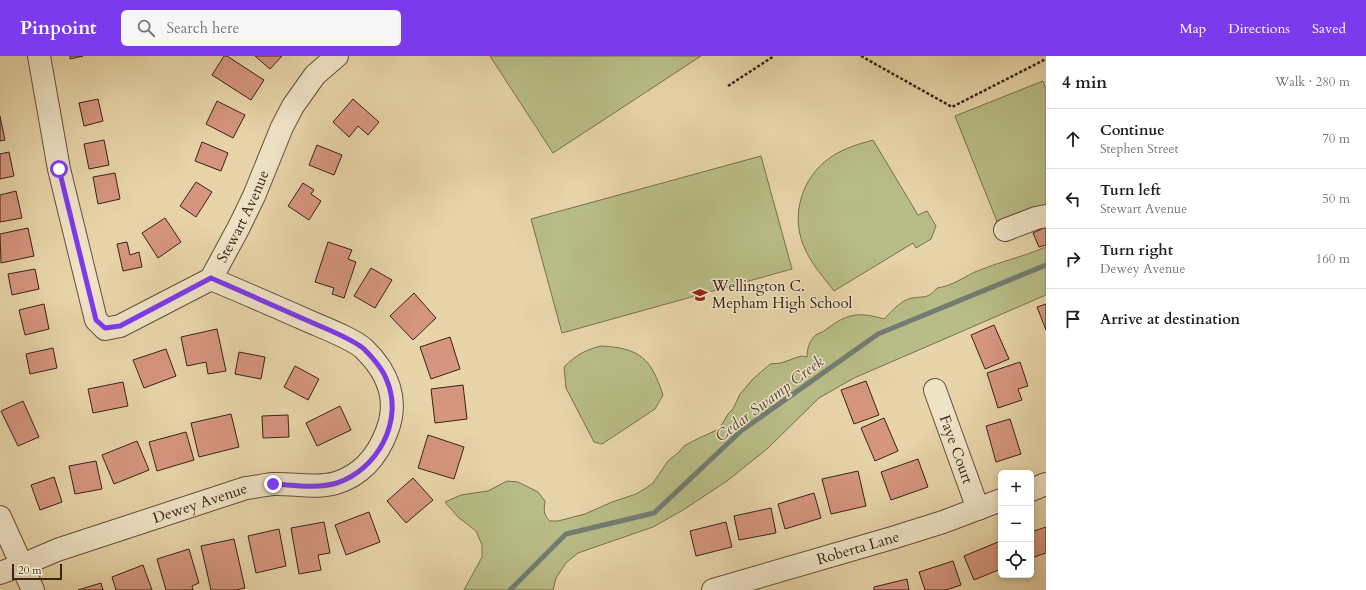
<!DOCTYPE html>
<html lang="en">
<head>
<meta charset="utf-8">
<style>
	:root { --surface:#fff; --page:#f6f6f6; --text:#202124; --muted:#757577; --line:#e0e0e0; --accent:#7c3aed }
	body { margin:0; font-family:Cardo,serif; background:var(--page); color:var(--text) }
	.controls { position:absolute; right:12px; bottom:12px; display:grid; overflow:hidden; border-radius:6px; box-shadow:0 2px 6px #0003 }
	.controls button { width:36px; height:36px; display:grid; place-items:center; padding:0; border:0; border-bottom:1px solid var(--line); background:var(--surface); color:var(--text); font:20px sans-serif }
	.scale { position:absolute; left:12px; bottom:10px; width:50px; box-sizing:border-box; padding-left:4px; border:2px solid #392315; border-top:0; font-size:11px; line-height:14px; white-space:nowrap; color:#392315; -webkit-text-stroke:3px #efe3c6; paint-order:stroke }
	.stop { position:absolute; width:12px; height:12px; margin:-9px; border:3px solid #7c3aed; border-radius:50%; background:#fff }
	.stop.end { background:#7c3aed; border-color:#fff; box-shadow:0 1px 4px #0008 }
	.list { margin:0; padding:0; list-style:none }
	h2 { display:flex; justify-content:space-between; align-items:center; height:52px; margin:0; padding:0 16px; font-size:17px }
	h2 small { font-size:13px; font-weight:400; color:var(--muted) }
	.list li { display:grid; grid-template-columns:26px 1fr auto; gap:12px; align-items:center; box-sizing:border-box; height:60px; padding:0 16px; border-top:1px solid var(--line) }
	.list b { display:block; font-size:15px; white-space:nowrap }
	.list p { margin:0; font-size:13px; white-space:nowrap; color:var(--muted) }
	.list em { font-size:13px; font-style:normal; color:var(--muted) }
	.icon { flex:none; width:22px; height:22px; fill:none; stroke:currentColor; stroke-width:2; stroke-linecap:round; stroke-linejoin:round }
	.map { position:relative; flex:none; width:1046px; height:534px; overflow:hidden }
	header { display:flex; align-items:center; gap:24px; box-sizing:border-box; height:56px; padding:0 20px; background:var(--accent); color:#fff }
	header strong { font-size:19px }
	nav { display:flex; gap:22px; margin-inline-start:auto; font-size:14px }
	.search { width:280px; height:36px; background:var(--page); display:flex; align-items:center; gap:10px; box-sizing:border-box; padding:0 14px; border-radius:6px; color:var(--muted); font-size:15px }
	main { display:flex }
	aside { flex:1; background:var(--surface) }
	.map>svg:first-child { display:block }
</style>
</head>
<body>
<header>
<strong>Pinpoint</strong>
<div class="search"><svg class="icon" aria-label="search" viewBox="0 0 24 24"><circle cx="10" cy="10" r="6"/><path d="M15 15l6 6"/></svg>Search here</div>
<nav><a>Map</a><a>Directions</a><a>Saved</a></nav>
</header>
<main>
<div class="map">
<svg width="1046" height="534" viewBox="0 0 1046 534">
	<rect width="100%" height="100%" fill="#e7d4a8"/>
	<filter id="stains"><feTurbulence type="fractalNoise" baseFrequency=".005" numOctaves="4"/><feColorMatrix values="0 0 0 0 .2 0 0 0 0 .09 0 0 0 0 .02 0 0 0 .5 -.17"/></filter>
	<radialGradient id="worn" r=".72"><stop offset=".6" stop-color="#630" stop-opacity="0"/><stop offset="1" stop-color="#630" stop-opacity=".3"/></radialGradient>
	<path fill="#b8bc86" stroke="#78704e" d="M490,0h211l-148,97z
		M1043,25l3,7v117l-48,19 -43,-108z
		M873,84l45,75 9,-4 9,15 -5,13 -15,9 -3,-5 -79,48c-10,-13 -21,-25 -28,-40 -17,-33 -5,-74 25,-94 13,-9 28,-13 42,-17z
		M761,100l31,113 -230,64 -31,-114z
		M1046,191v48l-192,83 -35,20 -52,51 -40,32 -44,29 -30,17 -75,26 -12,10 -10,15 -3,12h-89l18,-33v-12l-6,-14 -18,-14 -13,-15 16,-7 27,-4 19,-10 11,1 20,10 7,9c-1,8 -2,14 5,20h8l27,-7 27,-12 24,-8 10,-6 7,-5 15,-22 11,-9 5,-6 13,-7 22,-10 9,-15 5,-5 7,-15 13,-15 17,-15 11,-1 20,-7 6,1c0,-7 2,-17 9,-22 2,-2 6,-2 8,-4 22,-17 33,-20 60,-12 8,-8 17,-19 28,-21 13,-2 16,1 25,-10 15,-2 25,-10 38,-16 23,-10 48,-15 71,-25z
		M601,290c40,2 50,13 62,49l-8,14 -53,35 -8,-2 -28,-54 -2,-21c12,-12 21,-17 37,-21z"/>
	<g fill="none" stroke-linecap="round" stroke-linejoin="round">
		<path stroke="#727c72" stroke-width="5" d="M510,534l56,-56 88,-21 87,-82 137,-97 168,-69"/>
	</g>
	<path fill="#d5957e" stroke="#392315" d="M70,0h13l-13,3z
		M224,0h3l37,24 -13,20 -39,-25z
		M255,0h27l-12,13z
		M98,43l5,22 -19,5 -5,-23z
		M353,43l26,23 -11,13 -10,-9 -9,11 -16,-15z
		M217,45l28,14 -12,23 -27,-14z
		M0,60l5,24 -5,1z
		M104,84l5,25 -20,4 -5,-25z
		M202,86l26,11 -7,18 -26,-10z
		M317,89l25,10 -8,20 -25,-10z
		M9,96l5,24 -14,3v-25z
		M115,117l5,26 -22,5 -5,-27z
		M196,126l16,10 -16,25 -16,-11z
		M303,127l11,7 -3,4 10,7 -12,19 -21,-14z
		M16,135l6,27 -22,4v-27z
		M165,162l16,24 -23,16 -16,-25z
		M1046,171v18l-7,2 -6,-14z
		M28,172l6,28 -33,7 -1,-29z
		M127,186l3,13 9,-3 3,15 -19,4 -6,-27z
		M328,186l24,8 -4,9 8,3 -12,36 -12,-4 2,-6 -19,-6z
		M371,212l21,12 -17,28 -21,-12z
		M35,213l4,20 -27,6 -4,-21z
		M414,237l22,25 -23,22 -23,-24z
		M44,248l5,25 -24,6 -6,-25z
		M1046,248v26l-9,-23z
		M994,269l15,34 -24,10 -14,-34z
		M217,273l9,42 -18,3 -2,-12 -19,4 -6,-29z
		M450,281l10,32 -29,10 -11,-32z
		M53,292l4,20 -27,6 -4,-20z
		M166,293l10,27 -32,12 -11,-28z
		M239,296l26,5 -4,22 -26,-5z
		M1020,306l8,24 -10,3 4,11 -24,8 -11,-35z
		M295,310l24,13 -11,21 -24,-13z
		M866,325l13,34 -25,9 -13,-34z
		M123,326l5,24 -35,7 -5,-24z
		M463,329l4,34 -32,4 -4,-34z
		M23,345l16,36 -21,9 -17,-35z
		M340,350l11,24 -34,16 -11,-23z
		M231,358l8,33 -40,10 -8,-34z
		M288,359l1,22 -26,1 -1,-22z
		M884,362l14,33 -23,10 -14,-33z
		M1010,363l11,35 -25,8 -10,-36z
		M186,376l8,28 -37,11 -8,-29z
		M428,379l36,12 -10,32 -36,-11z
		M137,385l12,29 -35,14 -12,-29z
		M918,403l10,28 -37,13 -10,-28z
		M96,405l6,28 -27,5 -6,-28z
		M858,415l8,35 -35,8 -9,-35z
		M54,421l8,25 -22,8 -9,-25z
		M413,422l20,22 -27,23 -19,-22z
		M814,437l7,25 -36,11 -7,-25z
		M771,452l5,25 -37,7 -5,-24z
		M369,456l11,30 -34,13 -11,-30z
		M324,466l6,31 -12,2 3,15 -22,4 -8,-46z
		M726,466l6,25 -36,9 -6,-25z
		M1046,471v26l-15,5v-26z
		M279,473l7,37 -30,7 -8,-37z
		M234,483l11,49 -9,2h-25l-10,-44z
		M998,486l3,6v21l-27,11 -10,-24z
		M189,493l10,34 -7,3 1,4h-27l-9,-31z
		M953,505l8,24 -15,5h-21l-6,-18z
		M143,509l9,25h-36l-4,-13z
		M907,523l2,11h-35v-3z
		M101,527l2,7h-25z"/>
	<g fill="none" stroke-linecap="round" stroke-linejoin="round">
		<g stroke="#644f3a" stroke-width="24">
			<g id="minor">
				<path id="s1" d="M39,0l20,113 37,151 9,9 15,-3 91,-47 28,-52 15,-31 28,-69 11,-21 22,-31 22,-19"/>
				<path d="M1005,174l31,-12 10,-2"/>
				<path id="s2" d="M935,334l43,119"/>
				<path d="M1031,434l15,-6"/>
				<path d="M0,461l33,73"/>
				<path id="s3" d="M0,517l22,-8 35,-15 189,-62c9,-1 18,-3 27,-4 20,-1 43,5 63,-1 26,-8 42,-28 51,-52 12,-31 1,-59 -23,-82 -9,-9 -37,-20 -51,-26 -34,-15 -68,-30 -102,-44"/>
				<path id="s4" d="M713,534l179,-52 51,-16 58,-22"/>
			</g>
		</g>
		<path stroke="#392315" stroke-width="2.5" stroke-dasharray="3 2" stroke-linecap="butt" d="M861,0l91,51 94,-48
			M728,30l46,-30"/>
		<use href="#minor" stroke="#efe3c6" stroke-width="22"/>
	</g>
	<g fill="none" stroke-linecap="round" stroke-linejoin="round">
		<path stroke="#7c3aed" stroke-width="5" d="M59,113l37,151 9,8 15,-2 91,-48c34,15 68,30 102,45 14,6 41,17 51,26 9,9 19,20 23,32 17,40 -10,89 -50,102 -20,6 -44,2 -64,1"/>
	</g>
	<defs>
		<g id="school-bare" transform="scale(1.2)"><path d="M0-5L7-2L0 1L-7-2ZM-4 1L0 2.5L4 1V4Q0 6-4 4Z" fill="#8f2418" stroke="#efe3c6" stroke-width="2.5" paint-order="stroke"/></g>
	</defs>
	<g fill-rule="evenodd">
		<use href="#school-bare" x="700" y="239"/>
	</g>
	<g text-anchor="middle" stroke-width="3" stroke-linejoin="round" paint-order="stroke">
		<g font-size="15" fill="#392315" stroke="#efe3c6">
			<text dy="5" stroke="none"><textPath href="#s1" startOffset="471">Stewart Avenue</textPath></text>
			<text dy="5" stroke="none"><textPath href="#s2" startOffset="63">Faye Court</textPath></text>
			<text dy="5" stroke="none"><textPath href="#s3" startOffset="212">Dewey Avenue</textPath></text>
			<text dy="5" stroke="none"><textPath href="#s4" startOffset="151">Roberta Lane</textPath></text>
		</g>
		<g font-size="15" fill="#392315" stroke="#efe3c6" text-anchor="start">
			<text x="712" y="235">Wellington C.<tspan x="712" dy="17">Mepham High School</tspan></text>
		</g>
		<g font-size="16" font-style="italic" fill="#51483c" stroke="#efe3c6">
			<text transform="translate(769 342) rotate(-37)" y="6">Cedar Swamp Creek</text>
		</g>
	</g>
	<rect width="100%" height="100%" filter="url(#stains)"/>
	<rect width="100%" height="100%" fill="url(#worn)"/>
</svg>
<div class="controls">
<button>+</button>
<button>−</button>
<button><svg class="icon" aria-label="locate" viewBox="0 0 24 24"><circle cx="12" cy="12" r="6"/><path d="M12 2v4M12 18v4M2 12h4M18 12h4"/></svg></button>
</div>
<div class="scale">20 m</div>
<div class="stop" style="left:59px;top:113px"></div>
<div class="stop end" style="left:273px;top:428px"></div>
</div>
<aside>
<h2>4 min<small>Walk · 280 m</small></h2>
<ul class="list">
<li><svg class="icon" aria-label="ahead" viewBox="0 0 24 24"><path d="M12 20V5M6 11l6-6 6 6"/></svg><div><b>Continue</b><p>Stephen Street</p></div><em>70 m</em></li>
<li><svg class="icon" aria-label="left" viewBox="0 0 24 24"><path d="M17 20v-9H6M10 6l-5 5 5 5"/></svg><div><b>Turn left</b><p>Stewart Avenue</p></div><em>50 m</em></li>
<li><svg class="icon" aria-label="right" viewBox="0 0 24 24"><path d="M7 20v-9h11M14 6l5 5-5 5"/></svg><div><b>Turn right</b><p>Dewey Avenue</p></div><em>160 m</em></li>
<li><svg class="icon" aria-label="arrive" viewBox="0 0 24 24"><path d="M6 21V4h12l-3 4 3 4H6"/></svg><div><b>Arrive at destination</b></div></li>
</ul>
</aside>
</main>
</body>
</html>
